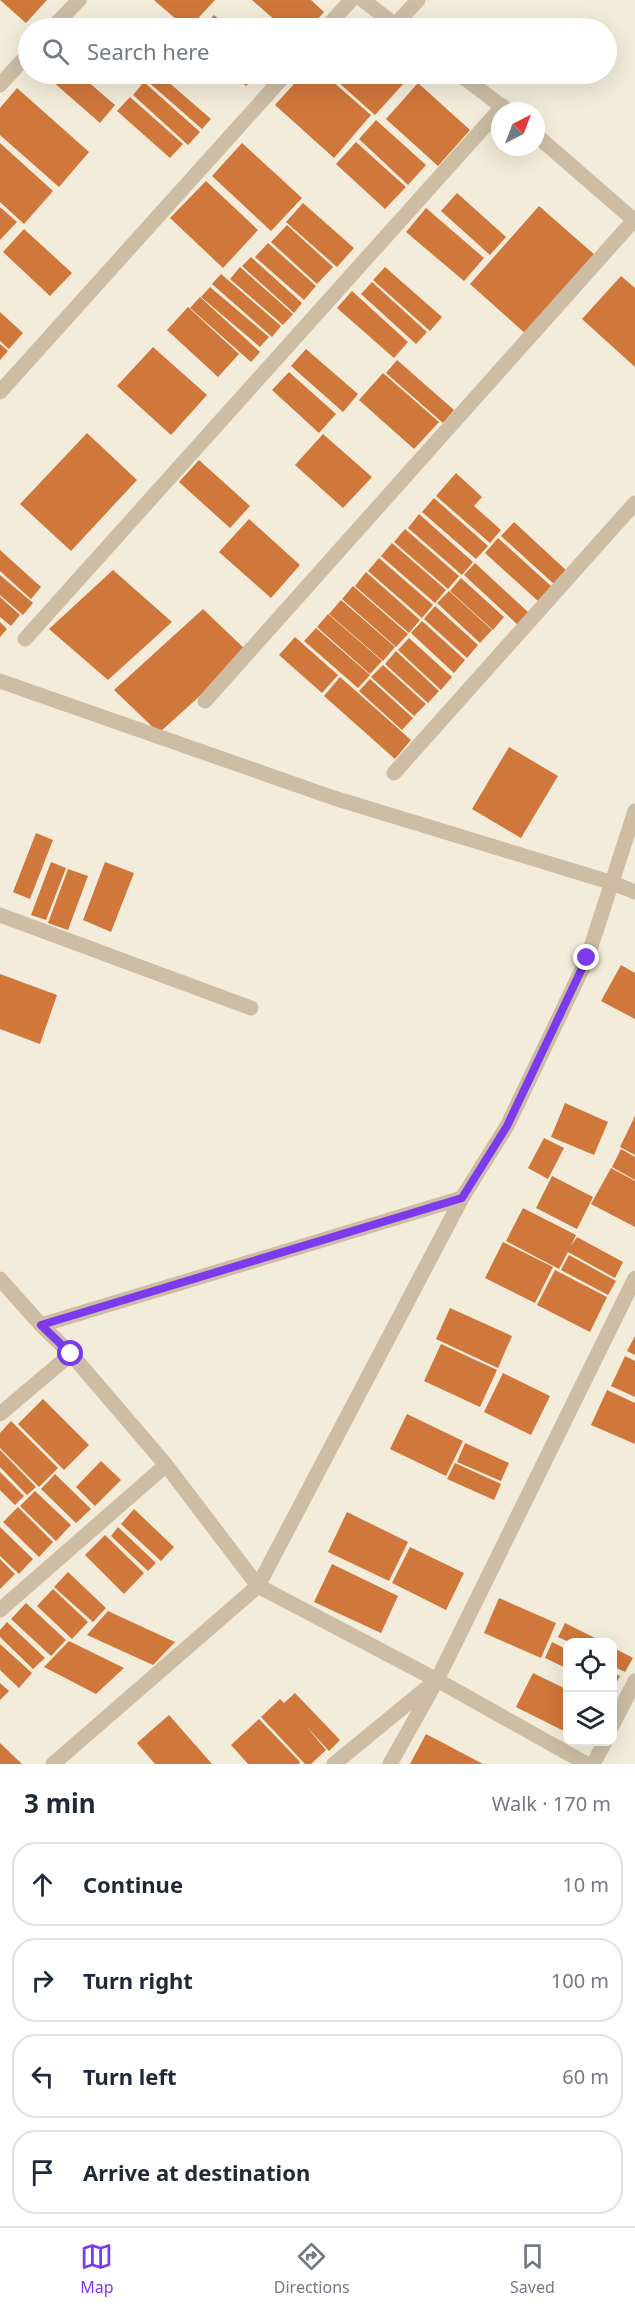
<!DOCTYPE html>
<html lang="en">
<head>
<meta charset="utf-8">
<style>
	:root { --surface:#fff; --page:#f2f2f3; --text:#1f2937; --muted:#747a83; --line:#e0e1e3; --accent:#7c3aed }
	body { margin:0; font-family:"Noto Sans",sans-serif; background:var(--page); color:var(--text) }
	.controls { position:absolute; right:18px; bottom:18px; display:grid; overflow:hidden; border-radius:12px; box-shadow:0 6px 24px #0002 }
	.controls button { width:54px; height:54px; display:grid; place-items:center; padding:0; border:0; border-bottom:2px solid var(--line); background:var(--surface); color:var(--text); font:30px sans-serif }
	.compass { position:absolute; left:491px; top:102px; width:54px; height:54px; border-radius:50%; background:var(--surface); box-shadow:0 6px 24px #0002; rotate:42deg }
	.stop { position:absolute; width:18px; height:18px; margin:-14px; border:4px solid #7c3aed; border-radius:50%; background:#fff }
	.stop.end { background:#7c3aed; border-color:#fff; box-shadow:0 2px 6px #0008 }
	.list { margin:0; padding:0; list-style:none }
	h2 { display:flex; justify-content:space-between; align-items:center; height:78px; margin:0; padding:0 24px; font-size:26px }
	h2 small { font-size:20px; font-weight:400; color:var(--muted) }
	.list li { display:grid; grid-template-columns:39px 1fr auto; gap:18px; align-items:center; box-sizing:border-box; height:84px; margin:0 12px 12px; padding:0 12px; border:2px solid var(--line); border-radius:24px }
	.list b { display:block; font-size:22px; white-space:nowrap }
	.list em { font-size:20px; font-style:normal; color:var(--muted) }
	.icon { flex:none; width:33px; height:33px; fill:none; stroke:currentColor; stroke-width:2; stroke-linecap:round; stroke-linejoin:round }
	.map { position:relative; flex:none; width:635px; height:1764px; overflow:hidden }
	.search { position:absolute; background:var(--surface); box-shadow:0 6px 24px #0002; left:18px; right:18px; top:18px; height:66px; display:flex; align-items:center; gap:15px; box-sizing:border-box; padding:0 21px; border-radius:33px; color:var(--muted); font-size:22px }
	.sheet { height:462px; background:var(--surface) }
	nav { display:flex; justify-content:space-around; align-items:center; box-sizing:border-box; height:84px; border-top:2px solid var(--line); background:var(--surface); font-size:16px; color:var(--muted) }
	nav a { display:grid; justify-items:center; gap:3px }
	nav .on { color:var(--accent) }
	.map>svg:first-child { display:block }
</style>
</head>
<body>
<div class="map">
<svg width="635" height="1764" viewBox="0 0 635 1764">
	<rect width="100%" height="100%" fill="#f4ecda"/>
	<path fill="#d0773b" d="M0,0h47l-21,23z
		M154,0h61l-26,28h-3z
		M252,0h59l13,12 -14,16h-26z
		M214,15l15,13h-27z
		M44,74h35l36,31 -15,18z
		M151,74h8l52,45 -9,10 -56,-49z
		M232,74h26l-12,12z
		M303,74h21l47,41 -37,43 -59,-53z
		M329,74h67l9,8 -30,33z
		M144,82l56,50 -12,13 -55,-50z
		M418,83l52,47 -32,36 -52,-47z
		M17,88l72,64 -30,35 -59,-52v-27z
		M130,97l53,47 -13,14 -53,-47z
		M376,120l50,45 -18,20 -49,-46z
		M356,142l50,45 -21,22 -49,-45z
		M0,143l53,48 -29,33 -24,-22z
		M242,143l60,55 -31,33 -59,-55z
		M206,181l52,49 -35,38 -53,-50z
		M457,193l49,44 -16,18 -49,-44z
		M303,203l51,45 -17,19 -51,-45z
		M539,206l57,50 -69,79 -57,-51z
		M0,207l17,15 -17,18z
		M426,208l58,50 -20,23 -58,-49z
		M287,225l46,42 -16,17 -46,-42z
		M24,229l48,44 -22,23 -47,-44z
		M268,243l48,43 -12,14 -49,-43z
		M251,257l51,46 -8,10 -52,-47z
		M240,267l53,47 -10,11 -53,-46z
		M385,267l57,50 -12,14 -57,-51z
		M221,274l60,52 -9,11 -60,-53z
		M621,276l14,12v79l-53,-48z
		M372,282l55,50 -11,12 -55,-50z
		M210,287l59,50 -9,10 -59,-50z
		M352,291l56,51 -14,16 -57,-50z
		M200,297l60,55 -9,10 -61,-54z
		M188,307l51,47 -21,23 -51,-47z
		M0,312l23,21 -14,16 -9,-8z
		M0,344l8,7 -8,9z
		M153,347l54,48 -36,40 -54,-49z
		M306,349l52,45 -15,18 -52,-46z
		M397,360l57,50 -11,13 -57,-50z
		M289,372l47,42 -17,19 -47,-43z
		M383,373l56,49 -25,27 -55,-49z
		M87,433l50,47 -66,71 -51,-47z
		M323,434l49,43 -29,31 -48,-43z
		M199,460l51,46 -20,22 -51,-46z
		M456,473l26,24 -8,9 27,24 -11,13 -54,-47z
		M434,498l54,48 -12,13 -54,-47z
		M419,514l54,48 -11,13 -54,-47z
		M249,519l51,46 -29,33 -52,-46z
		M514,522l54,50 -13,13 -54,-49z
		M405,529l54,47 -11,13 -54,-47z
		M498,538l53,48 -13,15 -53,-48z
		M392,543l54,47 -11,13 -54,-47z
		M0,550l41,37 -10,12 -31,-28z
		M379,558l54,47 -11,13 -54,-47z
		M475,563l54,50 -11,12 -54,-50z
		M113,570l59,52 -64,58 -59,-51z
		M366,572l54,48 -11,13 -54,-47z
		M0,575l33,28 -10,12 -23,-20z
		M461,578l43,39 -11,13 -43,-39z
		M353,586l55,48 -12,13 -54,-48z
		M449,591l43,39 -12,13 -43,-40z
		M0,597l20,18 -9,11 -11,-9z
		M341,600l54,47 -12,14 -54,-47z
		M435,606l43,39 -11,13 -43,-39z
		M203,609l45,43 -89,81 -45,-43z
		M328,614l54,47 -12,13 -53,-47z
		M422,621l43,39 -11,13 -43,-40z
		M0,622l7,7 -7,8z
		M316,628l54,47 -12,13 -54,-47z
		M295,637l43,38 -16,18 -43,-38z
		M409,638l43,39 -11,13 -43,-40z
		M396,651l43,40 -11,12 -43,-39z
		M383,665l43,39 -12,12 -43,-39z
		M340,677l71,63 -16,19 -71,-63z
		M370,679l43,39 -11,12 -43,-39z
		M509,747l49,29 -37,62 -49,-29z
		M36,833l17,7 -23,59 -17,-7z
		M51,862l15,6 -20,52 -15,-5z
		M105,862l29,11 -23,59 -28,-12z
		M68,869l20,7 -20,54 -20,-7z
		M621,965l14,8v46l-34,-18z
		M0,974l57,21 -17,49 -40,-15z
		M565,1103l43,19 -14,33 -43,-18z
		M635,1116v39l-15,-8z
		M544,1138l20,10 -16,31 -20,-11z
		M621,1149l14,8v23l-23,-13z
		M611,1168l24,13v46l-44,-23z
		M552,1176l41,21 -16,32 -41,-21z
		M523,1208l53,27 -5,11 6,-9 46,25 -8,16 -47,-26 -9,17 -53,-28z
		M503,1242l50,25 -18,36 -50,-25z
		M569,1255l47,26 -8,14 -47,-25z
		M555,1270l52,27 -17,35 -53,-27z
		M450,1308l62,28 -14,32 -62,-29z
		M635,1336v19l-8,-4z
		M441,1344l56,26 -17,37 -56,-26z
		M625,1356l10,5v36l-24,-11z
		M503,1373l47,23 -19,39 -47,-23z
		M607,1390l28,13v41l-44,-19z
		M43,1399l46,46 -25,25 -46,-46z
		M407,1414l56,27 -17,35 -56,-27z
		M11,1421l47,47 -19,19 -39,-39v-15z
		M465,1443l44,20 -8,18 -44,-19z
		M0,1450l36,37 -9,8 -27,-28z
		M101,1461l20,19 -26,26 -19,-19z
		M455,1463l46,21 -7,16 -47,-21z
		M0,1472l24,24 -9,9 -15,-15z
		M55,1474l36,35 -15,14 -35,-34z
		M35,1491l36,34 -15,16 -36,-35z
		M18,1507l35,35 -14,15 -36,-35z
		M134,1509l40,38 -13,14 -40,-37z
		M347,1512l61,30 -19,39 -61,-29z
		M0,1527l33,32 -14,15 -19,-18z
		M118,1527l38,36 -8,8 -37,-35z
		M105,1535l39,38 -20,21 -39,-39z
		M410,1547l54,26 -18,37 -54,-27z
		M0,1559l15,15 -15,15z
		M332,1564l66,32 -17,37 -67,-31z
		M68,1572l38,36 -13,14 -39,-35z
		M53,1589l35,33 -16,17 -35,-33z
		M499,1598l57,25 -15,35 -57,-25z
		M26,1603l40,37 -15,16 -40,-37z
		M108,1611l67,31 -22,23 -66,-30z
		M7,1622l38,36 -12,11 -33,-32v-7z
		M565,1623l38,19h-34l-11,-5z
		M69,1641l55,27 -28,26 -52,-27z
		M552,1642l16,8v19l-23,-11z
		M0,1644l32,29 -13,15 -19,-18z
		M612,1647l21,11 -8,14 -13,-6z
		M612,1672l8,4 -8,15z
		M533,1673l35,17v43l-52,-26z
		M0,1683l9,8 -9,9z
		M295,1693l45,47 -11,11 -23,-25 20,24 -15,14h-6l-44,-47 19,-18 4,4z
		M169,1715l43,49h-57l-18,-21z
		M259,1719l41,43 -1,2h-51l-17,-19z
		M426,1734l57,30h-73z
		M0,1743l22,21h-22z"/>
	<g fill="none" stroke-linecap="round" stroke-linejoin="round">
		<path stroke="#cdbda5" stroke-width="15" d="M363,0l36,28
			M395,25l23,-25
			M52,28l27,-28
			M326,28l25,-28
			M459,74l49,37
			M0,85l28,-31
			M536,135l99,86
			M0,392l286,-318
			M25,639l478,-533
			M0,681l334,117 279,85 22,9
			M205,701l429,-481
			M394,773l241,-270
			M0,915l251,93
			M0,1279l41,46 30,29 95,111 92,121 179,94 150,84
			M41,1325l421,-127
			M0,1414l71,-60
			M0,1610l166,-145
			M612,1726l23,-45
			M53,1764l205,-178 204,-388 45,-72 80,-167 48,-148
			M334,1764l95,-78
			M390,1764l47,-84 198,-402
			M593,1764l12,-22"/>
	</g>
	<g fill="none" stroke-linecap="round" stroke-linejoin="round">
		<path stroke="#7c3aed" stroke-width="8" d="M71,1354l-30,-29 421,-127 45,-72 80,-168"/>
	</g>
</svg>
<div class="controls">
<button><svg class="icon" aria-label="locate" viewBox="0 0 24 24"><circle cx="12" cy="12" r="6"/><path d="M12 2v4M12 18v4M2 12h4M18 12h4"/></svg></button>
<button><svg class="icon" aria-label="layers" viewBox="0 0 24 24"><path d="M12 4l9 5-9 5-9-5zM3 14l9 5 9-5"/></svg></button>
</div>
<svg class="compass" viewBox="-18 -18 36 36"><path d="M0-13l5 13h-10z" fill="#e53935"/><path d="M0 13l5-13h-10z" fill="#747a83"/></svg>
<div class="stop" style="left:71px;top:1354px"></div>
<div class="stop end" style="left:587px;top:958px"></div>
<div class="search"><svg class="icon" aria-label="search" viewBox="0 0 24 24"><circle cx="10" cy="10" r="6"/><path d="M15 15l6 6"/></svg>Search here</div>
</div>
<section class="sheet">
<h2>3 min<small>Walk · 170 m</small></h2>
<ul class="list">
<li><svg class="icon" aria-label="ahead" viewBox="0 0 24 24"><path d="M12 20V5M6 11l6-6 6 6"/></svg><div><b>Continue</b></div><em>10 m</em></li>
<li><svg class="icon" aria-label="right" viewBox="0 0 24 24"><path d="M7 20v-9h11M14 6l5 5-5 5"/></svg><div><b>Turn right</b></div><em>100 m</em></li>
<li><svg class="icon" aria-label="left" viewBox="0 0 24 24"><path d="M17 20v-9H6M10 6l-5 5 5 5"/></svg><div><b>Turn left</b></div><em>60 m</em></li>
<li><svg class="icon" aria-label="arrive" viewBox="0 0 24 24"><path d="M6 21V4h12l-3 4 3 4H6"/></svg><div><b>Arrive at destination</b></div></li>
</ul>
</section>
<nav>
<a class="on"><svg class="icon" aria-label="map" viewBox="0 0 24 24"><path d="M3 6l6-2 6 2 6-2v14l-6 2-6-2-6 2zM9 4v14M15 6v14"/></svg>Map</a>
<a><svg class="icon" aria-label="directions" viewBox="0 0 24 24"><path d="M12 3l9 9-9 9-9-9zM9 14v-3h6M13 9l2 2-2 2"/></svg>Directions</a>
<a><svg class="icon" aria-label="saved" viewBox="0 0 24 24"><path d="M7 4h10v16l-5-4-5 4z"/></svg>Saved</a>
</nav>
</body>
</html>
